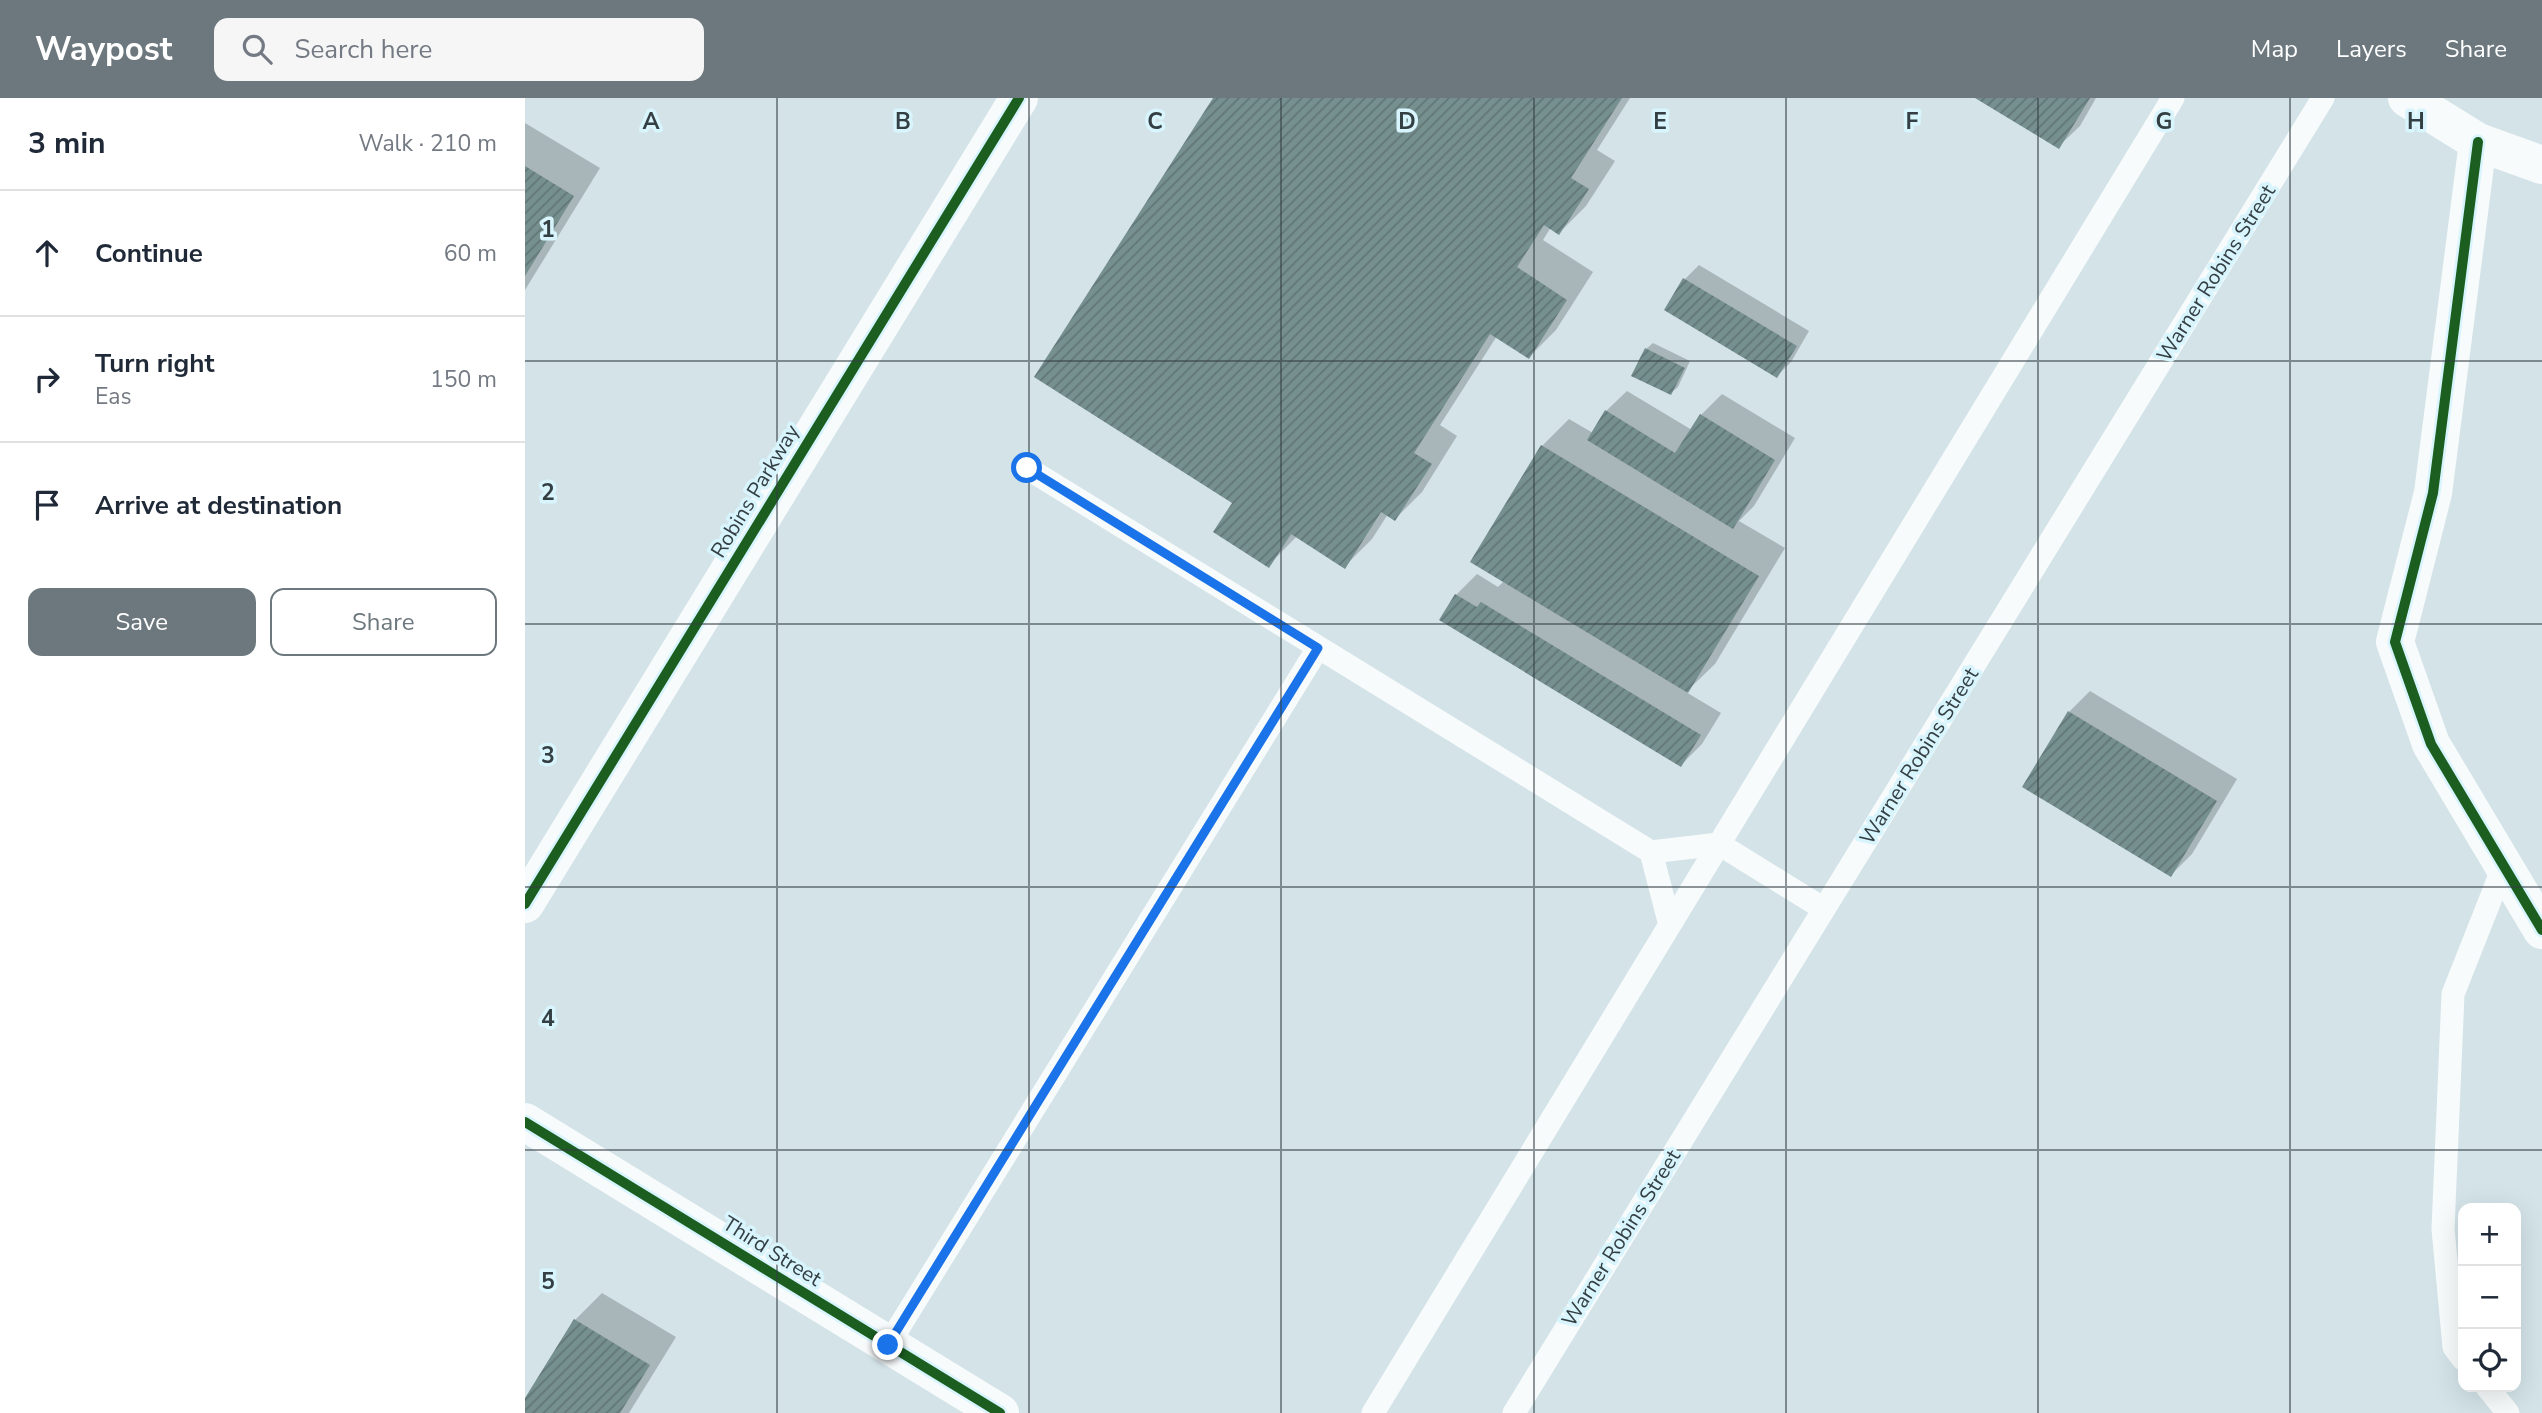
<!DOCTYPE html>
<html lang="en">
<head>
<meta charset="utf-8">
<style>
	:root { --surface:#fff; --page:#f6f6f7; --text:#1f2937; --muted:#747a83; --line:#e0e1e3; --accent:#6c787d }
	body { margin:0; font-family:"Nunito Sans",sans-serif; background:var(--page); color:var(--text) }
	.controls { position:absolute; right:21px; bottom:21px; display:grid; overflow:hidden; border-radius:14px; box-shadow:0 7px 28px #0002 }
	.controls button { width:63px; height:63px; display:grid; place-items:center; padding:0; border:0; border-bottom:2px solid var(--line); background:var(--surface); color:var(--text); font:35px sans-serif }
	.stop { position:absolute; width:21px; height:21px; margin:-16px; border:5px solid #1a73e8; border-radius:50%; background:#fff }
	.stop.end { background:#1a73e8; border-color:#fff; box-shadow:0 2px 7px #0008 }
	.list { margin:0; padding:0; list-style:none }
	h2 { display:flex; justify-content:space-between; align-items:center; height:91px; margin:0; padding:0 28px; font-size:30px }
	h2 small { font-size:23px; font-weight:400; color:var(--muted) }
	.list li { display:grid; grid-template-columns:46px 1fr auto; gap:21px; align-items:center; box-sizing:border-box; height:126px; padding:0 28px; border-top:2px solid var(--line) }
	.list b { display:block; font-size:26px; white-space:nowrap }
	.list p { margin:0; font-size:23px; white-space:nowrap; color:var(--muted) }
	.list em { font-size:23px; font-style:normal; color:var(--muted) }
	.actions { display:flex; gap:14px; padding:21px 28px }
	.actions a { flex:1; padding:16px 0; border:2px solid var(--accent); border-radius:14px; text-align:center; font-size:24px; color:var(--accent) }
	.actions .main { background:var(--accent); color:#fff }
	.icon { flex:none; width:38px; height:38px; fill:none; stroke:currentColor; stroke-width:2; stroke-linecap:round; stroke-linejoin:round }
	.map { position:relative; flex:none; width:2017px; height:1315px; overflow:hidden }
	header { display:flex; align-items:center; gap:42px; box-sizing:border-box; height:98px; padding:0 35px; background:var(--accent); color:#fff }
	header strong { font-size:33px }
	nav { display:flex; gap:38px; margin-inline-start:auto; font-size:24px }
	.search { width:490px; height:63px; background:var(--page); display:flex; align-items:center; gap:18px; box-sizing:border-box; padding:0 24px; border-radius:14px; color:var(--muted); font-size:26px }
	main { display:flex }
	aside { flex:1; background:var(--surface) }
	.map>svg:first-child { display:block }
</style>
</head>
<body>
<header>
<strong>Waypost</strong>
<div class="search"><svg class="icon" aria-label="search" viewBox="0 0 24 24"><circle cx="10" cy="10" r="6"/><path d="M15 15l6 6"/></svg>Search here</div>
<nav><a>Map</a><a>Layers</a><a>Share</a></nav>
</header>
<main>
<aside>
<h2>3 min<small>Walk · 210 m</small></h2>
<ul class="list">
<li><svg class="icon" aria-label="ahead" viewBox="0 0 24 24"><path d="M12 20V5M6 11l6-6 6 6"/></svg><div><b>Continue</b></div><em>60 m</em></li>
<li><svg class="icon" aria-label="right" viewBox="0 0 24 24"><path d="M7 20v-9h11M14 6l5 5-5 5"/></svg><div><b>Turn right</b><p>Eas</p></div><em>150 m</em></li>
<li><svg class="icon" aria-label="arrive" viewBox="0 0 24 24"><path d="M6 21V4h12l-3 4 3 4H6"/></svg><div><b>Arrive at destination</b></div></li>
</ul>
<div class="actions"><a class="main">Save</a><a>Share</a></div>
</aside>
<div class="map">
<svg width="2017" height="1315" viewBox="0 0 2017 1315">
	<defs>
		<pattern id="building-hatch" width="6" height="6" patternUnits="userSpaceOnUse" patternTransform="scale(1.75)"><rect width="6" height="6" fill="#768f8f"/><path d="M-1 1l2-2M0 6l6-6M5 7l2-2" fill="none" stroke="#627676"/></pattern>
	</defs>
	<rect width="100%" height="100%" fill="#d3e3e8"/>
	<path fill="#0003" d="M690,0h415l-33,52 18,11 -29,45 -27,27 -8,-6 -8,13 50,32 -37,58 -27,27 -32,-21 -57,89 17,11 -35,56 -27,27 -7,-5 -16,25 -27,27 -48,-30 -29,30 -34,-63z
		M1453,0h118l-16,28 -21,20z
		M0,25l75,45 -75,122z
		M1174,167l110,66 -18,31 -14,14 -111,-67 19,-30z
		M1128,245l37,18 -12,26 -7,6 -25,-44z
		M1102,293l65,39 9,-15 21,-21 73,44 -41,68 -15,15 46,27 -70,116 -29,28 35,21 -19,31 -21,21 -225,-170 21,-21 21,13 6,-6 38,-135 27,-27 24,14 13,-22z
		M1565,593l147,88 -45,75 -21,21 -102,-163z
		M77,1195l74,44 -47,76h-104v-12l50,-81z"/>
	<path fill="url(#building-hatch)" d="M688,0h409l-51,80 18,11 -30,46 -15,-10 -27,42 50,33 -38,59 -39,-25 -76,119 18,11 -37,57 -14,-9 -36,57 -54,-35 -22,34 -56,-36 19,-29 -198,-126z
		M1450,0h115l-31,51z
		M0,68l49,30 -49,80z
		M1158,180l114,68 -20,32 -113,-68z
		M1120,250l40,20 -14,27 -40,-19z
		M1080,312l70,43 25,-39 75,46 -42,69 -146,-89z
		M1016,347l218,131 -71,117 -218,-131z
		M930,496l22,13 4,-5 220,133 -20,32 -242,-147z
		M1543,613l149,90 -46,76 -149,-90z
		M49,1221l76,46 -30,48h-95v-15z"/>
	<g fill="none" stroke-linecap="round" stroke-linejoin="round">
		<path stroke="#f8fbfc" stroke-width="23" d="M502,370l624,384 68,-8 105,65
			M1126,754l19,73
			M363,1247l430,-697
			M1938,1261l-9,-12 -11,-118 10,-235 51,-129
			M1962,1289l21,26
			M848,1315l800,-1315
			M989,1315l809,-1315"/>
		<path stroke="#f8fbfc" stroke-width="38" d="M1882,0l71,44 64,23
			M1953,44l-45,351 -38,149 36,102 111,186
			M0,1024l475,291"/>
		<path stroke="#f8fbfc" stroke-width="38" d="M0,806l494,-806"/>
		<g stroke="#d8f4fd" stroke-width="15">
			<path id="cycleway" d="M1953,44l-45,351 -38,149 36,102 111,186
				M0,806l494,-806
				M0,1024l475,291"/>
		</g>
		<use href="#cycleway" stroke="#1b5e20" stroke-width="10"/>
	</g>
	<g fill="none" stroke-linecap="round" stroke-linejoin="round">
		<path stroke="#1a73e8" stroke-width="9" d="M363,1247l430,-697 -291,-180"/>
	</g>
	<path fill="none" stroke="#343f43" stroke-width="2" stroke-opacity="0.55" d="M252,0v1315M504,0v1315M756,0v1315M1009,0v1315M1261,0v1315M1513,0v1315M1765,0v1315M0,263h2017M0,526h2017M0,789h2017M0,1052h2017"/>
	<g text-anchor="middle" stroke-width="7" stroke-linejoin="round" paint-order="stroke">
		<g font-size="21" fill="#343f43" stroke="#d8f4fd">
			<text transform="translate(1691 175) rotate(-58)" y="7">Warner Robins Street</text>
			<text transform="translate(230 393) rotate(-59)" y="7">Robins Parkway</text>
			<text transform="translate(1394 658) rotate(-58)" y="7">Warner Robins Street</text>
			<text transform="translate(1096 1140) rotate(-58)" y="7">Warner Robins Street</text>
			<text transform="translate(247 1153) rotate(32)" y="7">Third Street</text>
		</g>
	</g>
	<g font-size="23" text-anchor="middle" font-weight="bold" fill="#343f43" stroke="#d8f4fd" stroke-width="7" stroke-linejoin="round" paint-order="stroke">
		<text x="126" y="31">A</text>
		<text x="378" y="31">B</text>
		<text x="630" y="31">C</text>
		<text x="882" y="31">D</text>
		<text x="1135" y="31">E</text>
		<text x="1387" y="31">F</text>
		<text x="1639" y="31">G</text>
		<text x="1891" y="31">H</text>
		<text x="23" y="139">1</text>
		<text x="23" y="402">2</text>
		<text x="23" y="665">3</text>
		<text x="23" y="928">4</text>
		<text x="23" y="1191">5</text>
	</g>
</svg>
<div class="controls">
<button>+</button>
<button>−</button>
<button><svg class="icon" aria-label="locate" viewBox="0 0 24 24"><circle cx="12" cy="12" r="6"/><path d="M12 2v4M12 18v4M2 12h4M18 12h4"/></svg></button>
</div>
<div class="stop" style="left:502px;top:370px"></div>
<div class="stop end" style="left:363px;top:1247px"></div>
</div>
</main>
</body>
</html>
